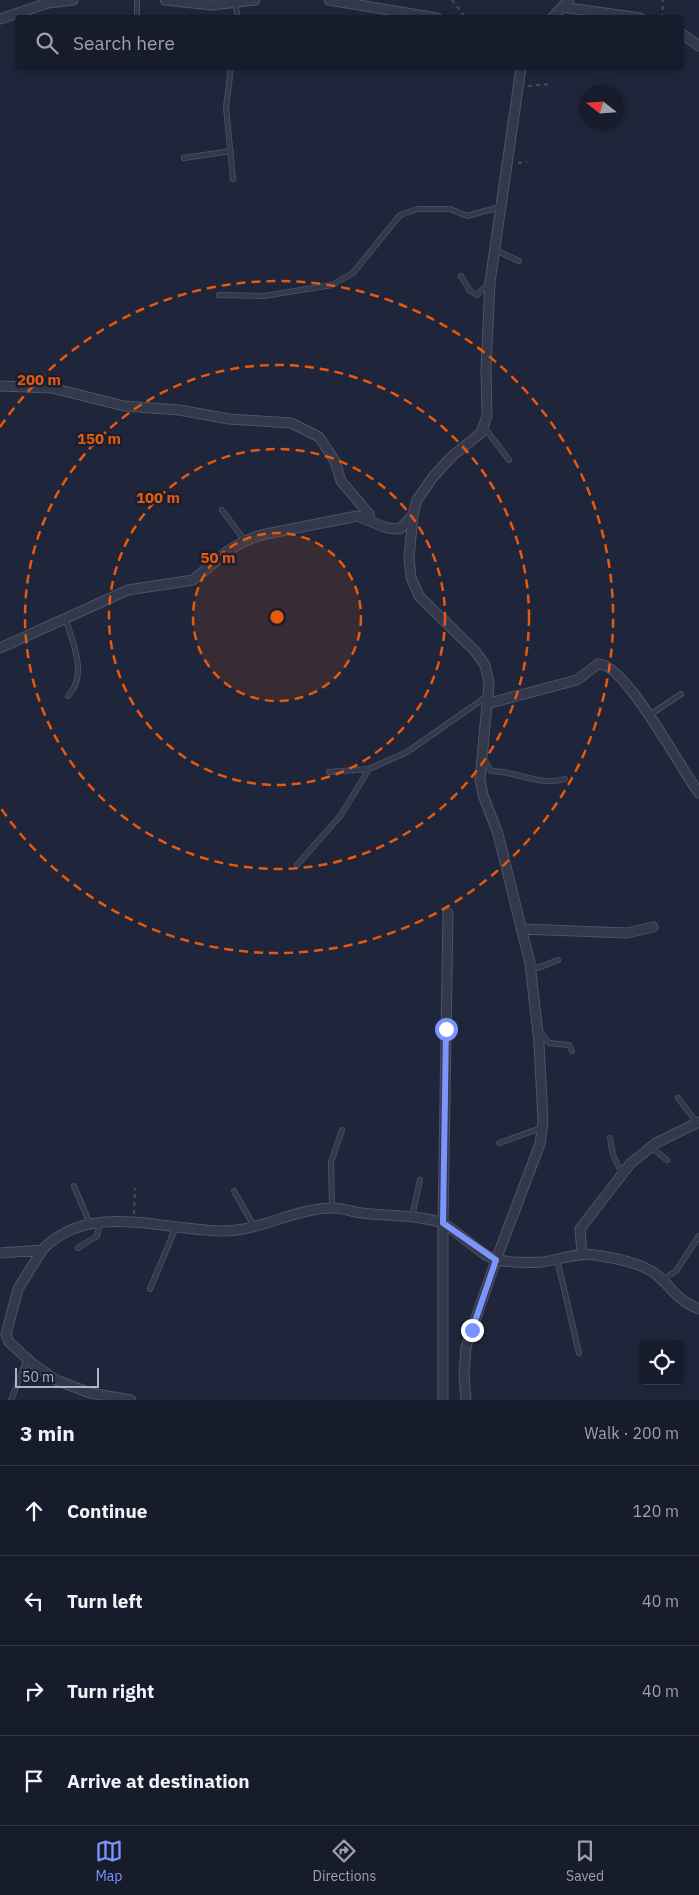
<!DOCTYPE html>
<html lang="en">
<head>
<meta charset="utf-8">
<style>
	:root { --surface:#171c2c; --page:#242938; --text:#f1f3f6; --muted:#9ea1a9; --line:#363a48; --accent:#7b95ff }
	body { margin:0; font-family:"IBM Plex Sans",sans-serif; background:var(--page); color:var(--text) }
	.controls { position:absolute; right:15px; bottom:15px; display:grid; overflow:hidden; border-radius:5px; box-shadow:0 2px 8px #0003 }
	.controls button { width:45px; height:45px; display:grid; place-items:center; padding:0; border:0; border-bottom:1px solid var(--line); background:var(--surface); color:var(--text); font:25px sans-serif }
	.compass { position:absolute; left:579px; top:85px; width:45px; height:45px; border-radius:50%; background:var(--surface); box-shadow:0 2px 8px #0003; rotate:287deg }
	.scale { position:absolute; left:15px; bottom:12px; width:84px; box-sizing:border-box; padding-left:5px; border:2px solid #aeb3c8; border-top:0; font-size:14px; line-height:18px; white-space:nowrap; color:#aeb3c8; -webkit-text-stroke:4px #191e30; paint-order:stroke }
	.stop { position:absolute; width:15px; height:15px; margin:-11px; border:4px solid #7b95ff; border-radius:50%; background:#fff }
	.stop.end { background:#7b95ff; border-color:#fff; box-shadow:0 1px 5px #0008 }
	.list { margin:0; padding:0; list-style:none }
	h2 { display:flex; justify-content:space-between; align-items:center; height:65px; margin:0; padding:0 20px; font-size:21px }
	h2 small { font-size:16px; font-weight:400; color:var(--muted) }
	.list li { display:grid; grid-template-columns:32px 1fr auto; gap:15px; align-items:center; box-sizing:border-box; height:90px; padding:0 20px; border-top:1px solid var(--line) }
	.list b { display:block; font-size:19px; white-space:nowrap }
	.list em { font-size:16px; font-style:normal; color:var(--muted) }
	.icon { flex:none; width:28px; height:28px; fill:none; stroke:currentColor; stroke-width:2; stroke-linecap:round; stroke-linejoin:round }
	.map { position:relative; flex:none; width:699px; height:1400px; overflow:hidden }
	.search { position:absolute; background:var(--surface); box-shadow:0 2px 8px #0003; left:15px; right:15px; top:15px; height:55px; display:flex; align-items:center; gap:12px; box-sizing:border-box; padding:0 18px; border-radius:5px; color:var(--muted); font-size:19px }
	.sheet { height:425px; background:var(--surface) }
	nav { display:flex; justify-content:space-around; align-items:center; box-sizing:border-box; height:70px; border-top:1px solid var(--line); background:var(--surface); font-size:14px; color:var(--muted) }
	nav a { display:grid; justify-items:center; gap:2px }
	nav .on { color:var(--accent) }
	.map>svg:first-child { display:block }
</style>
</head>
<body>
<div class="map">
<svg width="699" height="1400" viewBox="0 0 699 1400">
	<rect width="100%" height="100%" fill="#1f263b"/>
	<g fill="none" stroke-linecap="round" stroke-linejoin="round">
		<g stroke="#4e5366" stroke-width="6">
			<path id="service" d="M137,0v18
				M235,3l3,15
				M231,68l-5,39 7,72
				M184,158l47,-7
				M495,250l24,11
				M461,276l9,15 7,4 12,-12
				M219,295l45,1 68,-11 21,-12 47,-58 18,-6h32l17,7 33,-9
				M484,427l25,33
				M222,510l23,31
				M66,620c7,23 22,56 2,76
				M650,715l31,-21
				M484,759l7,12c26,0 49,16 74,8
				M329,772l40,-3 38,-17 79,-55
				M297,865l44,-50 28,-46
				M531,964l7,4 20,-8
				M539,1030l10,13 20,2 3,6
				M678,1098l19,25
				M610,1138l3,17 9,18
				M499,1143l42,-15
				M651,1147l16,13
				M74,1186l16,38
				M234,1191l20,35
				M332,1208l-1,-46 11,-32
				M412,1217l8,-37
				M78,1248l19,-12 3,-13
				M557,1259l22,94
				M662,1280l14,-9 23,-35
				M150,1289l26,-62
				M11,1400l16,-41"/>
		</g>
		<g stroke="#4e5366" stroke-width="11">
			<path id="minor" d="M165,0l47,5 43,-5
				M329,0l108,18
				M562,7l78,11
				M552,18l17,-18
				M0,19l48,-16 25,-3
				M682,34l17,12
				M0,386l52,2 72,18 55,4 50,9 62,4 28,14 16,24 6,20 28,33 1,6
				M0,648l128,-58 65,-10 36,-30 16,-9 16,-6 96,-19 30,12 13,1 13,-14
				M488,693l2,10 87,-23 21,-16c26,-3 84,107 101,129
				M521,929l106,4 26,-6
				M42,1250l-24,39 -12,45 3,8 24,22 23,16 34,13 41,7
				M0,1253l42,-3c49,-51 123,-18 184,-19 36,-1 70,-23 107,-23 10,0 19,4 29,5 22,3 64,2 82,11 15,8 39,33 53,36 13,2 32,3 45,2 17,-2 36,-10 53,-7 19,3 49,8 63,21 16,14 19,24 41,33
				M582,1254l-2,-25 50,-65 26,-21 43,-21
				M443,1400v-177l5,-310
				M466,1400l-2,-25 2,-28 30,-87 44,-116 3,-23 -4,-78 -9,-80 -32,-129 -15,-39 -3,-16 9,-96 -4,-18 -10,-14 -56,-55 -8,-19 -2,-19 4,-43 4,-15 16,-23 19,-21 29,-23 6,-17 -1,-47 4,-87 31,-214"/>
		</g>
		<path stroke="#3f5159" stroke-width="2" stroke-dasharray="4 4" stroke-linecap="butt" d="M452,0l14,18
			M662,18l1,-18
			M528,86l23,-2
			M518,163l9,-1
			M134,1214l1,-26"/>
		<use href="#service" stroke="#33384b" stroke-width="4.5"/>
		<use href="#minor" stroke="#33384b" stroke-width="9"/>
	</g>
	<g fill="none" stroke-linecap="round" stroke-linejoin="round">
		<path stroke="#7b95ff" stroke-width="6" d="M446,1029l-3,194 53,37 -24,70"/>
	</g>
	<circle cx="277" cy="617" r="84" fill="#e8590c" fill-opacity=".12"/>
	<g fill="none" stroke="#e8590c" stroke-width="2.5" stroke-dasharray="9 6">
		<circle cx="277" cy="617" r="84"/>
		<circle cx="277" cy="617" r="168"/>
		<circle cx="277" cy="617" r="252"/>
		<path d="M0 427A336 336 0 1 1 0 807"/>
	</g>
	<circle cx="277" cy="617" r="8" fill="#e8590c" stroke="#191e30" stroke-width="2.5"/>
	<g font-size="15" text-anchor="middle" font-weight="bold" fill="#e8590c" stroke="#191e30" stroke-width="5" stroke-linejoin="round" paint-order="stroke">
		<text x="39" y="385">200 m</text>
		<text x="99" y="444">150 m</text>
		<text x="158" y="503">100 m</text>
		<text x="218" y="563">50 m</text>
	</g>
</svg>
<div class="controls">
<button><svg class="icon" aria-label="locate" viewBox="0 0 24 24"><circle cx="12" cy="12" r="6"/><path d="M12 2v4M12 18v4M2 12h4M18 12h4"/></svg></button>
</div>
<svg class="compass" viewBox="-18 -18 36 36"><path d="M0-13l5 13h-10z" fill="#e53935"/><path d="M0 13l5-13h-10z" fill="#9ea1a9"/></svg>
<div class="scale">50 m</div>
<div class="stop" style="left:446px;top:1029px"></div>
<div class="stop end" style="left:472px;top:1330px"></div>
<div class="search"><svg class="icon" aria-label="search" viewBox="0 0 24 24"><circle cx="10" cy="10" r="6"/><path d="M15 15l6 6"/></svg>Search here</div>
</div>
<section class="sheet">
<h2>3 min<small>Walk · 200 m</small></h2>
<ul class="list">
<li><svg class="icon" aria-label="ahead" viewBox="0 0 24 24"><path d="M12 20V5M6 11l6-6 6 6"/></svg><div><b>Continue</b></div><em>120 m</em></li>
<li><svg class="icon" aria-label="left" viewBox="0 0 24 24"><path d="M17 20v-9H6M10 6l-5 5 5 5"/></svg><div><b>Turn left</b></div><em>40 m</em></li>
<li><svg class="icon" aria-label="right" viewBox="0 0 24 24"><path d="M7 20v-9h11M14 6l5 5-5 5"/></svg><div><b>Turn right</b></div><em>40 m</em></li>
<li><svg class="icon" aria-label="arrive" viewBox="0 0 24 24"><path d="M6 21V4h12l-3 4 3 4H6"/></svg><div><b>Arrive at destination</b></div></li>
</ul>
</section>
<nav>
<a class="on"><svg class="icon" aria-label="map" viewBox="0 0 24 24"><path d="M3 6l6-2 6 2 6-2v14l-6 2-6-2-6 2zM9 4v14M15 6v14"/></svg>Map</a>
<a><svg class="icon" aria-label="directions" viewBox="0 0 24 24"><path d="M12 3l9 9-9 9-9-9zM9 14v-3h6M13 9l2 2-2 2"/></svg>Directions</a>
<a><svg class="icon" aria-label="saved" viewBox="0 0 24 24"><path d="M7 4h10v16l-5-4-5 4z"/></svg>Saved</a>
</nav>
</body>
</html>
